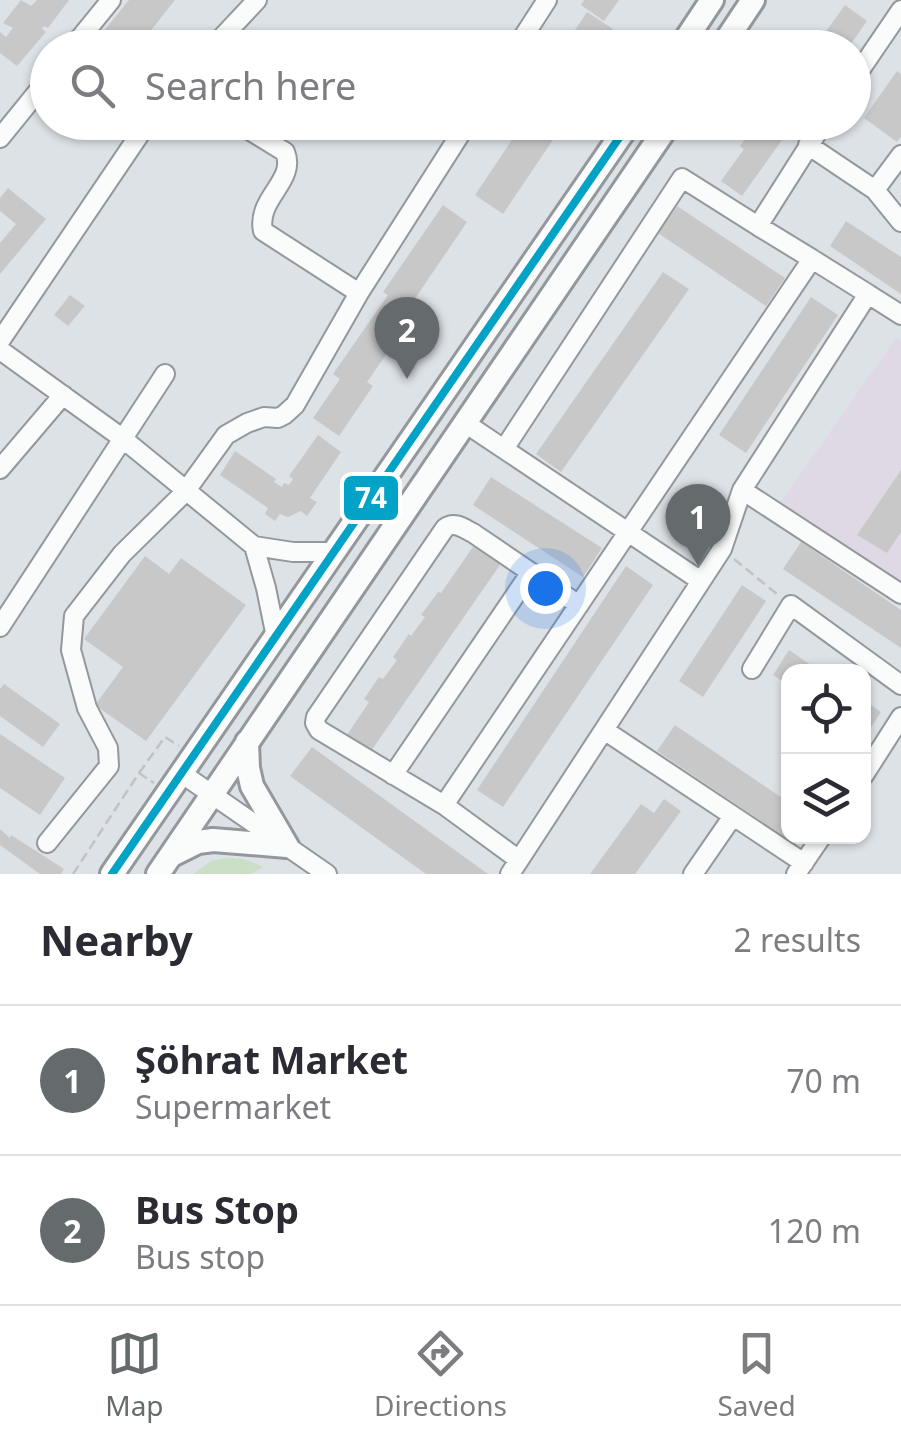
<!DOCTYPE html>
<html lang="en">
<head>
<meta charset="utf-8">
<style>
	:root { --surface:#fff; --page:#f2f2f3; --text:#2b2b33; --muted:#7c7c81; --line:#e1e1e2; --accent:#656a6d }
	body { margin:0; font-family:"Noto Sans",sans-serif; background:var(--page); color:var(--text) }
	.controls { position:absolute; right:30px; bottom:30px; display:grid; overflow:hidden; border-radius:20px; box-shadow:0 2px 8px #0004 }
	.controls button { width:90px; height:90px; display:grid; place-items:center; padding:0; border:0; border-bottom:2px solid var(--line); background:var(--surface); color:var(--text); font:50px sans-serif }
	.you { position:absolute; left:545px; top:588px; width:35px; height:35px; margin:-25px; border:8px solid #fff; border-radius:50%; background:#1a73e8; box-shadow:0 0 0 15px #1a73e833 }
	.badge { display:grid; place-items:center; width:65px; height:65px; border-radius:50%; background:var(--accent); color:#fff; font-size:32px; font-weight:700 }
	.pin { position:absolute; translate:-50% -82px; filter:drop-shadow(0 2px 5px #0008) }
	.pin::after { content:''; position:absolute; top:52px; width:35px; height:30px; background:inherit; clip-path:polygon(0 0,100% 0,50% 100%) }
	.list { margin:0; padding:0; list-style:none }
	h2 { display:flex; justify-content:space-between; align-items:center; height:130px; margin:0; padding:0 40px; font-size:42px }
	h2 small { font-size:32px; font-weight:400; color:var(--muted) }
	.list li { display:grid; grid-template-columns:65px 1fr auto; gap:30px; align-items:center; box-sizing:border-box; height:150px; padding:0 40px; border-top:2px solid var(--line) }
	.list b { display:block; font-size:38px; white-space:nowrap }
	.list p { margin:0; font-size:32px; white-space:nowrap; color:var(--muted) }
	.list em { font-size:32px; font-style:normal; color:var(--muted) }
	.icon { flex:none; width:55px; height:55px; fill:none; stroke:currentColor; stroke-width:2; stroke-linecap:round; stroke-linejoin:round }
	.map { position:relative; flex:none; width:901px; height:874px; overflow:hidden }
	.search { position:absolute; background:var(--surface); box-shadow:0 2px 8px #0004; left:30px; right:30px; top:30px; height:110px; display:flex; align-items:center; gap:25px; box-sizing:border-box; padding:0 35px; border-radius:55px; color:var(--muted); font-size:38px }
	.sheet { height:430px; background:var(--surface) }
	nav { display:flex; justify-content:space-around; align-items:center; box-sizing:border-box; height:140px; border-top:2px solid var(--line); background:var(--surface); font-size:28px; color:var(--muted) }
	nav a { display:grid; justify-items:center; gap:5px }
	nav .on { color:var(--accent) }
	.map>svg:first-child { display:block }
</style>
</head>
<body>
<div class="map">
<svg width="901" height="874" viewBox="0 0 901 874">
	<rect width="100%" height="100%" fill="#dde2e7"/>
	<path fill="#dfd9e6" d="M896,338l5,3v249l-123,-84z"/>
	<path fill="#cbdfc7" d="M226,858l18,1 19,8 -12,7h-58l18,-13z"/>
	<path fill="#c8c8c9" d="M21,0l10,6 6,-6h32l-21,28 -4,-2 -2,3 4,3 -29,34 -17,-13v-21l6,5 7,-9 -10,-5z
		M129,0h46l-38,48h-47z
		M584,0h35l-15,21 -23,-16z
		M845,5l22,16 -19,27h-39l7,-10 3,3z
		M587,12l26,17 -13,19h-37z
		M897,71l4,3v63l-4,5 -33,-24z
		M524,122h41l-62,92 -28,-19z
		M762,122h33l-53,74 -21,-15 23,-32 -4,-3 17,-23 3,2z
		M8,188l38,31 -46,55v-31l16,-19 -16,-13v-13z
		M443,205l24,17 -53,78 7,4 -54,78 6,4 -34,50 -26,-18 27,-39 -7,-5 55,-79 -5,-3z
		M677,206l108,72 -19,28 -108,-73z
		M846,221l55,36v37l-71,-48z
		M663,272l26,17 -128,183 -25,-18z
		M70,295l15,11 -17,20 -14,-11z
		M811,297l27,18 -92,138 -27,-18z
		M318,435l23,17 -31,46 7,4 -10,14 -6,-5 -13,6 -8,-3 -5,7 -10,-7 3,-6 -48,-33 15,-24 41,28 -2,3 8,5 2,-4 5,2 4,-6 -4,-3z
		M901,470v62l-14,21 -30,-18z
		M491,477l111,71 -19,29 -110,-72z
		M801,542l100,68v38l-118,-79z
		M475,544l27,18 -133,192 -24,-16 24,-36 -5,-3 15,-22 4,2 14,-19 -4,-3 16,-23 2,2 14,-19 -4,-2 17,-23 3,1z
		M145,556l24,18 12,-16 65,47 -100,136 -51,-36 28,-38 -39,-28z
		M626,566l27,19 -150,222 -26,-17z
		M742,585l24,16 -63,96 -24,-16z
		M789,650l32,22h-33v13l-15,-10z
		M4,684l56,40 -17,23 -43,-31v-27z
		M864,700l17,12 -17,26z
		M675,725l113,77v34h14l-6,9 -139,-94z
		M0,734l65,44 -25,37 -40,-27z
		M312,747l176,127h-62l-136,-98z
		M664,799l17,12 -46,63h-45l51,-70 13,9z
		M0,829l10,9 1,-3 53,34 -3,5h-21l-40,-29z"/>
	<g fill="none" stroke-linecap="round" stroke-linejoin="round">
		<g stroke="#94989c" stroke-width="22">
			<path id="minor" d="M72,48l39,-48
				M212,48l45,-48
				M516,48l31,-48
				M854,79l47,-69
				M236,122l49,30c12,29 -29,46 -22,79l96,62
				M0,138l48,-59
				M808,145l67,45
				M901,155l-26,35 26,32
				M812,259l-54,-33 66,-104
				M0,341l148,-219
				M0,350l122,88 132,108 39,6h41
				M465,423l236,158
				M504,449l178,-271 76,48
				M0,469l63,-74
				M742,490l159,104
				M254,546l12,42 10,49
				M0,627l165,-253
				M752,669l39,-64 110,80
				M604,730l200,133
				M181,773l146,101
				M393,775l138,-203
				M864,775l37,-58
				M444,805l368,-546 56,35
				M47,843l62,-77 -1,-18 -21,-40 -16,-58 3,-34 48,-62 63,-62 41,-57 21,-12 17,-6 14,1 6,-3 11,-10 64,-112 109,-171
				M519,860l-75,-55 -125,-75 -4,-7 1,-6 129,-189c10,-7 18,0 28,5l106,72
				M510,874l212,-325 20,-59 126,-196 33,21
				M693,874l40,-58
				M796,874l26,-38"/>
		</g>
		<g stroke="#94989c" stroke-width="28">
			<path id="major" d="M680,48l32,-48
				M721,48l32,-48
				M247,742l1,26 4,18 35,60
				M172,855l26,-13 15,-2 74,6
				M112,874l518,-752
				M158,874l512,-752"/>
		</g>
		<path stroke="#c1c2c4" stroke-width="2.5" stroke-dasharray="10 5" stroke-linecap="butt" d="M734,559l44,36
			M139,773l26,-36 14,9
			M73,874l66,-101 15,10"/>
		<use href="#minor" stroke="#fafbfb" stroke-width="18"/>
		<use href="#major" stroke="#fafbfb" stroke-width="22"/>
		<g stroke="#fff" stroke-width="15">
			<path id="bus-1" d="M112,874l518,-752"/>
		</g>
		<use href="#bus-1" stroke="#02a3c6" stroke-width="8"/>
	</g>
	<rect stroke="#fff" stroke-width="4" x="342" y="474" width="58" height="48" rx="10" fill="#02a3c6"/>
	<g font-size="28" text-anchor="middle" font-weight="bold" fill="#fff">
		<text x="371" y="508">74</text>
	</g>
</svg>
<div class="controls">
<button><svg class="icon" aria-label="locate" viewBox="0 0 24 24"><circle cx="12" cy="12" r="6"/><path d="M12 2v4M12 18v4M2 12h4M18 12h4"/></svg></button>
<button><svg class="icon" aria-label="layers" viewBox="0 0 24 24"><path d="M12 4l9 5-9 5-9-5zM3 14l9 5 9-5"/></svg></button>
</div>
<div class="you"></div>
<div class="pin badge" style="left:698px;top:566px">1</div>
<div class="pin badge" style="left:407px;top:379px">2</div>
<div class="search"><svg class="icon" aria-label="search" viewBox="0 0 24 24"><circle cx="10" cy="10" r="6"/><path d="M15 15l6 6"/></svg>Search here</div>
</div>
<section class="sheet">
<h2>Nearby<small>2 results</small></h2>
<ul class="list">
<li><span class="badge">1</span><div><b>Şöhrat Market</b><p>Supermarket</p></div><em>70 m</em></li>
<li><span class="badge">2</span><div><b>Bus Stop</b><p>Bus stop</p></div><em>120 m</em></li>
</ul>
</section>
<nav>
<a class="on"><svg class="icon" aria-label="map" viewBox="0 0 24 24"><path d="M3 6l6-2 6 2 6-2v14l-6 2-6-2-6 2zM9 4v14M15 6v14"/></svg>Map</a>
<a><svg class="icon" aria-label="directions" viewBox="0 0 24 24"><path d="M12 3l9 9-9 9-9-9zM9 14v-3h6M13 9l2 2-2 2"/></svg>Directions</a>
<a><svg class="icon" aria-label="saved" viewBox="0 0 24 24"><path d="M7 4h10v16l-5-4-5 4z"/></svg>Saved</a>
</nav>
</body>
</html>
